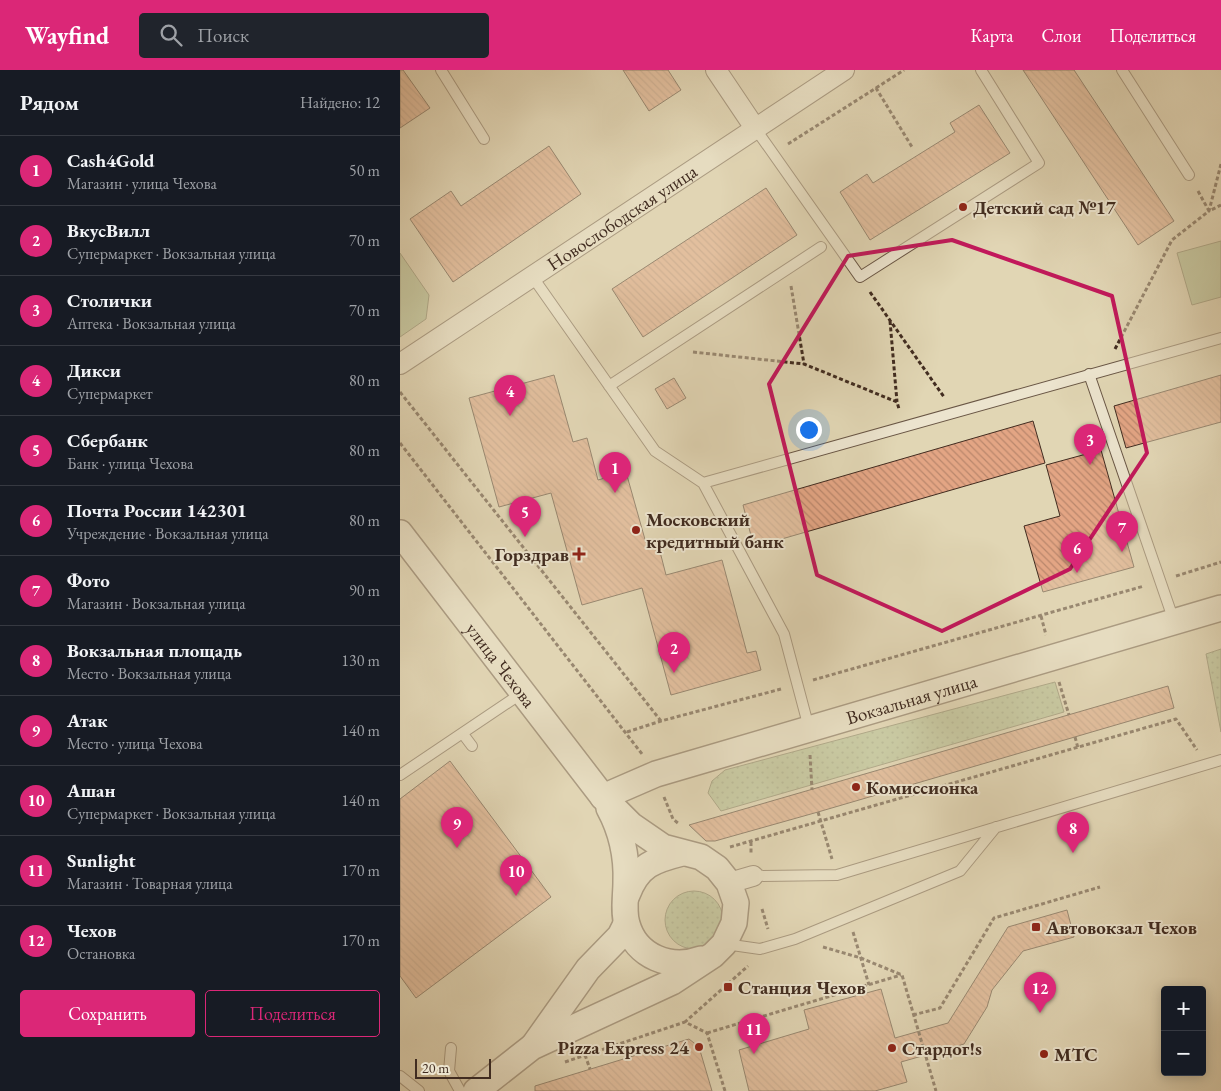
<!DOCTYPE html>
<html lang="ru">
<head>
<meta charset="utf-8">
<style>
	:root { --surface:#171b24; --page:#20242c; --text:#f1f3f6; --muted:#9ea1a6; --line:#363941; --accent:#db2777 }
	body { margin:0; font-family:"EB Garamond",serif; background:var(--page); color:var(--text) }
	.controls { position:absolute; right:15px; bottom:15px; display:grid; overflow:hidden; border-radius:5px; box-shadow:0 2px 12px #0003 }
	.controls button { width:45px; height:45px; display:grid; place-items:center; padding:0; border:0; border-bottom:1px solid var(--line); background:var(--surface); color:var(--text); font:25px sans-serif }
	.scale { position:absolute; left:15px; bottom:12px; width:76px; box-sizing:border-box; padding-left:5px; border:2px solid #412c20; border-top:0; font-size:14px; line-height:18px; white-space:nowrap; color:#412c20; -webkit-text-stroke:4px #ece4ce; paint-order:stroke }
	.you { position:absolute; left:408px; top:359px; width:18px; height:18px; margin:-12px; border:4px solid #fff; border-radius:50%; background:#1a73e8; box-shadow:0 0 0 8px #1a73e833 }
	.badge { display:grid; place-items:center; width:32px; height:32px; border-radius:50%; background:var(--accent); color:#fff; font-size:16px; font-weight:700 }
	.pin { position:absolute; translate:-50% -41px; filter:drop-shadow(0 1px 2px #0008) }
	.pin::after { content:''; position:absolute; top:26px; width:18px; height:15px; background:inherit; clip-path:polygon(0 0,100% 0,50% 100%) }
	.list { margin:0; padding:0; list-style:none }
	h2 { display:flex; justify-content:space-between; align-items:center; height:65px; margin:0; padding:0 20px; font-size:21px }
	h2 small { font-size:16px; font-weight:400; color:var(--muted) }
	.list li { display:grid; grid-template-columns:32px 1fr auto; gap:15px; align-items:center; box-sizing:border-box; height:70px; padding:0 20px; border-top:1px solid var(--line) }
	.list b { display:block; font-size:19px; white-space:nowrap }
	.list p { margin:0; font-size:16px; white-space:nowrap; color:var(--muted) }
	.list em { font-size:16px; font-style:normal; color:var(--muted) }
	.actions { display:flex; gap:10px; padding:15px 20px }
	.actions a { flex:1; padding:11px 0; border:1px solid var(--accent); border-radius:5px; text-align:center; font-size:18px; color:var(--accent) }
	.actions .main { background:var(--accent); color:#fff }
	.icon { flex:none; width:28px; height:28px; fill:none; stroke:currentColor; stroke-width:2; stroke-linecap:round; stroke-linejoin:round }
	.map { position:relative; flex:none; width:821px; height:1021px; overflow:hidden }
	header { display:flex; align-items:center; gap:30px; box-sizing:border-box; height:70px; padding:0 25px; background:var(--accent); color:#fff }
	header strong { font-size:24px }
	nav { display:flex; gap:28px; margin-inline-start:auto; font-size:18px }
	.search { width:350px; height:45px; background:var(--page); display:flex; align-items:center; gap:12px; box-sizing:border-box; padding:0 18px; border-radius:5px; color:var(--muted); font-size:19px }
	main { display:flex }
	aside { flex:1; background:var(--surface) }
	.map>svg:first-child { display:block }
</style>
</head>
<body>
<header>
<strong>Wayfind</strong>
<div class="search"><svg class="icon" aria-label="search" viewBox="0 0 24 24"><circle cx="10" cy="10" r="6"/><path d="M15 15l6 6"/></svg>Поиск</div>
<nav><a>Карта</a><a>Слои</a><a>Поделиться</a></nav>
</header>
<main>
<aside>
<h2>Рядом<small>Найдено: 12</small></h2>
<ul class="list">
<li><span class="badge">1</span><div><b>Cash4Gold</b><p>Магазин · улица Чехова</p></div><em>50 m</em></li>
<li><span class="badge">2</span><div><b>ВкусВилл</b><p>Супермаркет · Вокзальная улица</p></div><em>70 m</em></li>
<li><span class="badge">3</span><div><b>Столички</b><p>Аптека · Вокзальная улица</p></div><em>70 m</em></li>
<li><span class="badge">4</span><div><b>Дикси</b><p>Супермаркет</p></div><em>80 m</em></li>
<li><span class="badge">5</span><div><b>Сбербанк</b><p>Банк · улица Чехова</p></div><em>80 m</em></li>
<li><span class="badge">6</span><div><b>Почта России 142301</b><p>Учреждение · Вокзальная улица</p></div><em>80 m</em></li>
<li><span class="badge">7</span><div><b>Фото</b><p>Магазин · Вокзальная улица</p></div><em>90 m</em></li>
<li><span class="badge">8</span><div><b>Вокзальная площадь</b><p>Место · Вокзальная улица</p></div><em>130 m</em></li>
<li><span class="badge">9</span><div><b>Атак</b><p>Место · улица Чехова</p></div><em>140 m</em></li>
<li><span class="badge">10</span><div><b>Ашан</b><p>Супермаркет · Вокзальная улица</p></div><em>140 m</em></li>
<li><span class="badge">11</span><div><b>Sunlight</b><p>Магазин · Товарная улица</p></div><em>170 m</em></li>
<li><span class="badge">12</span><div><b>Чехов</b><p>Остановка</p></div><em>170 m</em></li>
</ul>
<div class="actions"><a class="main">Сохранить</a><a>Поделиться</a></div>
</aside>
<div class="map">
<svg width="821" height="1021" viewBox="0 0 821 1021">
	<defs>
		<pattern id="grass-dots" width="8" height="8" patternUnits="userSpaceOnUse" patternTransform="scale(1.25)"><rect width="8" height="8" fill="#adbf91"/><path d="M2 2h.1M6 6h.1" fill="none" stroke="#8e9b76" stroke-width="1.8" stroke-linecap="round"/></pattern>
		<pattern id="building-back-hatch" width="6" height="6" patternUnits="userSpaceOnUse" patternTransform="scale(1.25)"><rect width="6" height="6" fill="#e3a584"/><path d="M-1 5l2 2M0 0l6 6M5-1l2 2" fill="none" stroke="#ba876c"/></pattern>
	</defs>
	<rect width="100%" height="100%" fill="#e1d6b4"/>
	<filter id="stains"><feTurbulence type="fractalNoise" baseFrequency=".004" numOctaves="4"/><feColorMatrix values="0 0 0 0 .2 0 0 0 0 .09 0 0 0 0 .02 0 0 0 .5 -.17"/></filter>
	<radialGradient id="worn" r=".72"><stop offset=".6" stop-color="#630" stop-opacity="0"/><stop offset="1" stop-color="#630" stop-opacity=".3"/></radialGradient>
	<path fill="url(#grass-dots)" stroke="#777658" d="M821,579v83l-15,-78z
		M655,612l9,30 -343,99 -13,-18 4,-12 13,-11z
		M265 850a29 29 0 1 1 58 0a29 29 0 1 1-58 0Z"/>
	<path fill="#adbf91" stroke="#777658" d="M821,171v56l-29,8 -15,-52z
		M0,183l29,42 -3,24 -26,18z"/>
	<path fill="url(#building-back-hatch)" stroke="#412c20" d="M0,0h3l27,38 -30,20z
		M223,0h45l13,20 -32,21z
		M623,0h51l100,151 -36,24z
		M579,35l31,48 -140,87 -30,-48 27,-18 6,9 82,-51 -5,-9z
		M149,76l32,48 -128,88 -43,-63 41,-28 10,15z
		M366,118l31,47 -154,102 -31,-48z
		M154,305l19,67 14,-4 11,42 28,-8 20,71 11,-3 9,35 56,-15 25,93 9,-2 5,19 -90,25 -29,-107 -60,17 -31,-112 -52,14 -30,-109z
		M821,305v47l-95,26 -12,-42z
		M274,308l12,20 -19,11 -12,-20z
		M633,351l12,42 -291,84 -11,-42z
		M701,380l33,117 -91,25 -19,-66 36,-10 -14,-51z
		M768,616l6,22 -356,104 -103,29h-9l-17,-16z
		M50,691l101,136 -135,101 -16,-22v-177z
		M667,840l7,27 -51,14 -31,39 -5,17 -23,37 -63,18 6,20 -32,9h-126l-10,-41 70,-21 -5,-19 77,-21 14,49 53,-15 60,-96z
		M289,969l10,8 13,44h-177v-5z"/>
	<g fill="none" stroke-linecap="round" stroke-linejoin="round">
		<g stroke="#695645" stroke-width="12">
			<path id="service" d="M41,0l43,69
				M722,0l67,105
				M355,58l105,149 179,-114 -58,-93
				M132,206l123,175 48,32 81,151 25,94
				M689,304l85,247
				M209,316l212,-139
				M303,413l518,-145
				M63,664l9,12
				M0,705l122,-82
				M353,806l84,-1 384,-115
				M325,874l35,5 35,-10 165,-68 36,-44
				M51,978l-2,23 11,20
				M0,1006l19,15"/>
		</g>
		<g stroke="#695645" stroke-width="22">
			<g id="minor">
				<path d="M316,0l39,58"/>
				<path id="s1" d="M0,294l444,-294"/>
				<path d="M329,813l24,-7"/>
			</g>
		</g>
		<g stroke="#695645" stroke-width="28">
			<g id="tertiary">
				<path id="s2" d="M0,463l203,264 28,28 32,22 38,10 16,11 12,15 7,20 -2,20 -10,21 -11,11 -41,27 -140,65 -56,44"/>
				<path id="s3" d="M203,727l53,-23 565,-166"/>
				<path d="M209,738c13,24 18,47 17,74 0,13 -3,30 1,42 9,33 44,46 74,35"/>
				<path d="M227,825c11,-30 27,-35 55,-42"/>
				<path d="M134,975l54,-76 32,-33 6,-12"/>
			</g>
		</g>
		<path stroke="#412c20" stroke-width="3" stroke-dasharray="4 2.5" stroke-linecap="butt" d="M476,18l28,-18
			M388,74l88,-56 36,59
			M798,121l11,20 12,-6
			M391,216l13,78 93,38 2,7
			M470,222l74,105
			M490,251l7,81
			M715,279l57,-109 37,-29 12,-47
			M293,282l111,12
			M0,322l261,329
			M0,373l242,311
			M776,506l45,-14
			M641,546l5,19
			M413,610l331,-94
			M659,612l10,33
			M227,662l34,-11 120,-32
			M675,667l3,11
			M410,685l2,35
			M264,727l9,22 6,5
			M418,742l14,47
			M351,772v12
			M330,777l446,-128 21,31
			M362,839l6,20
			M453,862l16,53
			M423,877l38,11 41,17 34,116
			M513,945l27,-7 54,-90 106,-31
			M307,963l194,-58
			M185,985l5,14
			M165,992l120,-40
			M325,1021l-18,-58 -22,-11 63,-56"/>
		<use href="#service" stroke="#ece4ce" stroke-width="10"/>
		<use href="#minor" stroke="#ece4ce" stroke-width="20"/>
		<use href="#tertiary" stroke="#ece4ce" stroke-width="25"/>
	</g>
	<path d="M0 0H821V1021H0ZM552,170l160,56 35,157 -77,116 -128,62 -125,-56 -48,-191 79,-128z" fill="#e1d6b4" fill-opacity=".55" fill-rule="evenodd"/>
	<path fill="none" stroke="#c2185b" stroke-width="4" stroke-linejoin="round" d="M552,170l160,56 35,157 -77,116 -128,62 -125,-56 -48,-191 79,-128z"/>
	<g fill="#8f2418" stroke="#ece4ce" stroke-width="2">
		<circle cx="563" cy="137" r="5"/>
		<circle cx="236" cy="460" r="5"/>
		<path d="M176.5 476.5h5v5h5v5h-5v5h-5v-5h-5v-5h5z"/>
		<circle cx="456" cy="717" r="5"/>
		<rect x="631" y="852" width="10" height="10" rx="2.5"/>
		<rect x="323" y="912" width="10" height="10" rx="2.5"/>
		<circle cx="299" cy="977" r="5"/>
		<circle cx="492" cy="978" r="5"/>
		<circle cx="644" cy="984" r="5"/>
	</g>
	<g text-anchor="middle" stroke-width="4" stroke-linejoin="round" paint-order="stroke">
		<g font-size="19" font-weight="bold" fill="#412c20" stroke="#ece4ce" text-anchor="start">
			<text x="573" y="144">Детский сад №17</text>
			<text x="246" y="456">Московский<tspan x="246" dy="22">кредитный банк</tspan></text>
			<text x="169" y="491" text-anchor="end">Горздрав</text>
			<text x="466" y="724">Комиссионка</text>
			<text x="646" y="864">Автовокзал Чехов</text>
			<text x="338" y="924">Станция Чехов</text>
			<text x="289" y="984" text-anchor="end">Pizza Express 24</text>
			<text x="502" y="985">Стардог!s</text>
			<text x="654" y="991">МТС</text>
		</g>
		<g font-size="19" fill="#412c20" stroke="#ece4ce">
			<text dy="7" stroke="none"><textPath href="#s1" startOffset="266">Новослободская улица</textPath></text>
			<text dy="7" stroke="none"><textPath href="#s2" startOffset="166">улица Чехова</textPath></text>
			<text dy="7" stroke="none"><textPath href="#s3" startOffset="324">Вокзальная улица</textPath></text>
		</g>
	</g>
	<rect width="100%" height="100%" filter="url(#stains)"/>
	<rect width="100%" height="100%" fill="url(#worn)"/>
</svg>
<div class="controls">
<button>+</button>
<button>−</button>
</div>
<div class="scale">20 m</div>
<div class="you"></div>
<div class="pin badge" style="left:215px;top:423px">1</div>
<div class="pin badge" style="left:274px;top:603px">2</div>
<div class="pin badge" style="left:690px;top:395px">3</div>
<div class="pin badge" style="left:110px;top:346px">4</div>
<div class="pin badge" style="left:125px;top:467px">5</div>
<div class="pin badge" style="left:677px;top:503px">6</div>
<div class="pin badge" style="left:722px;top:482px">7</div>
<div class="pin badge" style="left:673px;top:783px">8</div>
<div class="pin badge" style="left:57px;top:778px">9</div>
<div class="pin badge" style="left:116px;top:826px">10</div>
<div class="pin badge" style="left:354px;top:984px">11</div>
<div class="pin badge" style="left:640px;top:943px">12</div>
</div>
</main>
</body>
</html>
